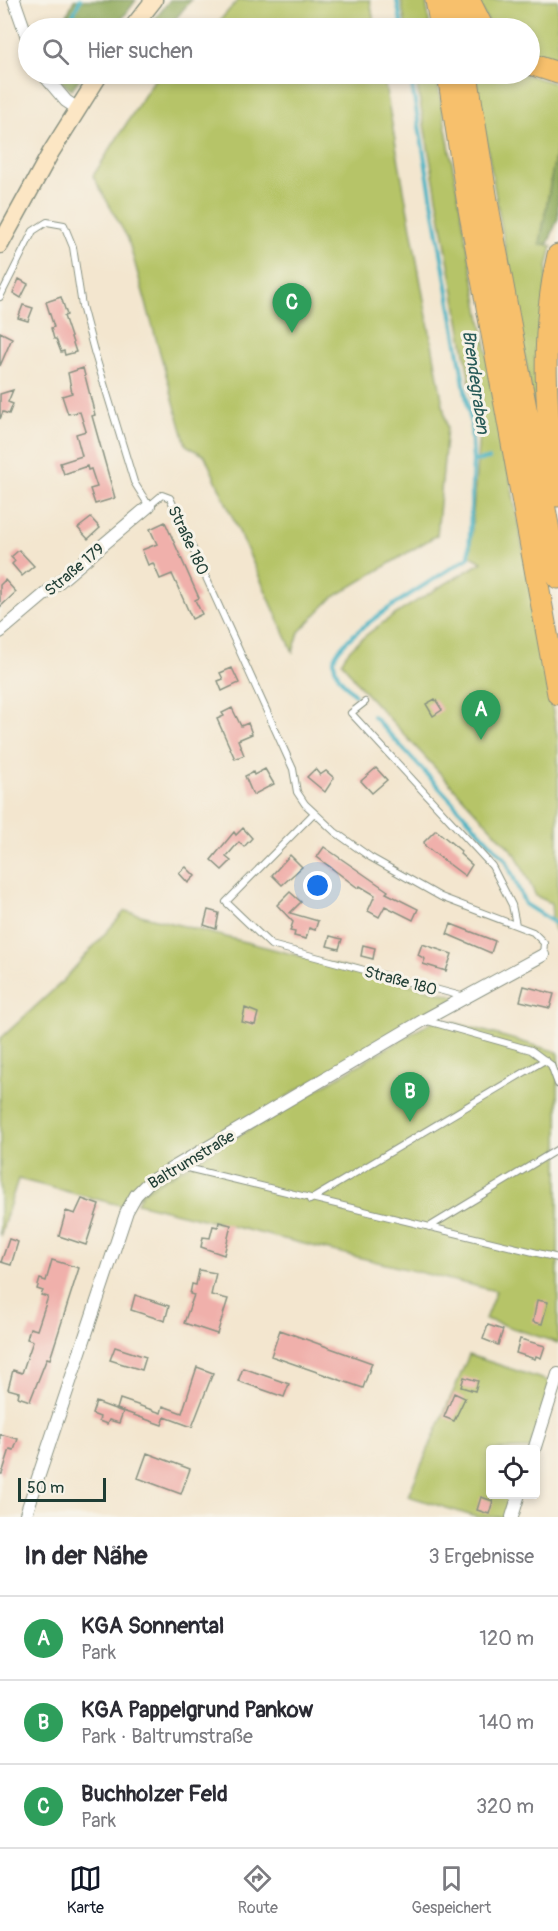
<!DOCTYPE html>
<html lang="de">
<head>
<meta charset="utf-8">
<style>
	:root { --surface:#fff; --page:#f2f2f3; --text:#2b2b33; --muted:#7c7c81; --line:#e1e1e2; --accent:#111827 }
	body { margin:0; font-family:Pangolin,sans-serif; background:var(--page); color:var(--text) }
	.controls { position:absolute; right:18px; bottom:18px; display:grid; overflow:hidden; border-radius:6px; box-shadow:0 3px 9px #0003 }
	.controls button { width:54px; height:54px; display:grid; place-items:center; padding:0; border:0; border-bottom:2px solid var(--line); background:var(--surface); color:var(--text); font:30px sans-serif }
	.scale { position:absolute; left:18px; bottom:15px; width:88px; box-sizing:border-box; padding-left:6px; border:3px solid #1f3d34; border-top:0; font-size:16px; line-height:21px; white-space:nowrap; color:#1f3d34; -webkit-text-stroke:4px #f7f3e8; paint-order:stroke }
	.you { position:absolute; left:318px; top:886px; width:21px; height:21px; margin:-15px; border:4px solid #fff; border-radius:50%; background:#1a73e8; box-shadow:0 0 0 9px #1a73e833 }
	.badge { display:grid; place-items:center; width:39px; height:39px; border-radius:50%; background:var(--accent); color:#fff; font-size:20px; font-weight:700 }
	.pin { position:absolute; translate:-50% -50px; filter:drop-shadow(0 2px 3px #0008) }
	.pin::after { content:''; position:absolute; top:32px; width:21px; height:18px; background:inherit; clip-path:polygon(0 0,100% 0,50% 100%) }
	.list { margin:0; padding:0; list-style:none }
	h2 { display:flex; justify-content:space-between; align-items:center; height:78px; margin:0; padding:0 24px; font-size:26px }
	h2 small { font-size:20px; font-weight:400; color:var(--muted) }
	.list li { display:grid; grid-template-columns:39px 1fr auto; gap:18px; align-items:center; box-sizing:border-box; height:84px; padding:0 24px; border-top:2px solid var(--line) }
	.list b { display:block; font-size:22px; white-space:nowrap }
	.list p { margin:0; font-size:20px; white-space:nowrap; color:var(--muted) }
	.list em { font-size:20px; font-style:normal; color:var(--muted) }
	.icon { flex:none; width:33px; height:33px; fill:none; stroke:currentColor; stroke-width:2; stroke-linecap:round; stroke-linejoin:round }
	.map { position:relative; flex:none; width:558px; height:1517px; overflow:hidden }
	.search { position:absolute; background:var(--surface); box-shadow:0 3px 9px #0003; left:18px; right:18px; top:18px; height:66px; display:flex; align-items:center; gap:15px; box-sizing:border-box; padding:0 21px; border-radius:33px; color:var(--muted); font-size:22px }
	.sheet { height:330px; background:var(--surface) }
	nav { display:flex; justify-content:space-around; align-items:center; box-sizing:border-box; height:84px; border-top:2px solid var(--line); background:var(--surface); font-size:16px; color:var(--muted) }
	nav a { display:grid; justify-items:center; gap:3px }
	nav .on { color:var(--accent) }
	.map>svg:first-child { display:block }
</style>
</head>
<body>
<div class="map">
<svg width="558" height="1517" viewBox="0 0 558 1517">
	<rect width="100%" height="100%" fill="#f7f3e8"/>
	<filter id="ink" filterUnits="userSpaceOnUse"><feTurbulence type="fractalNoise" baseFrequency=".0167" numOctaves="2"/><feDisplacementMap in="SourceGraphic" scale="12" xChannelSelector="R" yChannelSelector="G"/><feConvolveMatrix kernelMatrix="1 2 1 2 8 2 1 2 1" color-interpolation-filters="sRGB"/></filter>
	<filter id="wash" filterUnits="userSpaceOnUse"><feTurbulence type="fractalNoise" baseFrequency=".008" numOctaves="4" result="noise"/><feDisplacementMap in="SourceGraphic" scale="24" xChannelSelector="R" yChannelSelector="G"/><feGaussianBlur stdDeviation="1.35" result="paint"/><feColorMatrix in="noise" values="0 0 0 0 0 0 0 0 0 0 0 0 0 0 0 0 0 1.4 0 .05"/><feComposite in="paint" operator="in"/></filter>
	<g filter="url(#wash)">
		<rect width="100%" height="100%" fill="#f3e6cf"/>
		<path fill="#b6c467" stroke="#6a804e" stroke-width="1.5" d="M238,0h132l5,28h-162z
			M401,0h25l4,28h-24z
			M475,0h83v67l-28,-8v-31h-38z
			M158,74h225l64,353 -10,108 -105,63 -33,34 -6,20 -88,-196 -19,-11 -58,-206 -35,-63z
			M415,74h21l122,666v194l-5,-6 -2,-25 -15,-7 -20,-41 -154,-166 -20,-27c8,-27 112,-82 140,-100l-12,-7 9,-123z
			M474,74h49l35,10v55l-18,104 12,3 -5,22 -9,164z
			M125,911l334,86 -163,94 -173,115 -105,-27 -18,57v-197l61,-56z
			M438,1018l120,34v291l-73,-24 11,-28 -359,-88 6,-11z
			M469,1355l82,27 -21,67 -40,1v44l25,1 -7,22h-32l-68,-21z"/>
		<path fill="#90aa5c" stroke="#587448" stroke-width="1.5" d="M74,0h62l-21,28h-54z
			M170,0h21l-23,28h-20z
			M56,74h27l-12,16 -14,-12z
			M558,139v79l-10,26h-8z"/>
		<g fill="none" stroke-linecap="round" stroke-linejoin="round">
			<path stroke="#45b2c3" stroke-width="4" d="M397,0l5,28
				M67,28l13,-28
				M473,461l16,-2
				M355,695c-10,-11 -21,-20 -21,-35 1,-24 111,-87 135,-103l4,-96 -2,-37 -61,-350
				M373,716l133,144 19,44 33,21"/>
		</g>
		<g id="blocks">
			<path fill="#f0b0ab" d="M19,279l9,5 -7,14 -8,-5z
				M61,297l6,18 -3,1 12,36 -11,3 -1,-4 -3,1 -5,-13h-2l-3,-11 3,-1 -8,-25z
				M23,305l10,3 -5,13 -10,-3z
				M0,332l12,6 -12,28z
				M83,368l12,47 -3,1 23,82 -20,6 -5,-15 7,-2 -6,-18 -3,1 -1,-4 -23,8 -4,-11 22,-7 -6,-22 10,-3 -6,-19 -12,2 -6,-18 10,-3 -4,-20z
				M13,390l-5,12 5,2 -4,10 -6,-2 -3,7v-25z
				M91,518l9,10 -12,11 -10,-11z
				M165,522l34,76 -4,2 7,14 -10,5 -20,-45 -12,5 -7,-16 -5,2 -6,-15 15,-6 -7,-15z
				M19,550l15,16 -12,10 -10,-12 3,-3 -4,-4z
				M5,580l11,12 -16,15v-22z
				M232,668l7,15 -17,8 -4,-10 5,-2 -3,-6z
				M435,699l7,11 -9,6 -7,-12z
				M232,708l9,18 7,-3 4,11 -14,6 6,15 -9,4 -18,-40 7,-3 -2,-3z
				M376,768l11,12 -15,13 -11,-12z
				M265,769l9,15 -21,11 -8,-19 8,-4 1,3z
				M315,769l5,6 6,-4 8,7 -9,14 -18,-15z
				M243,828l9,10 -8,9 -5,-5 -13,15 5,4 -9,9 -11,-10 23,-28 2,3z
				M436,830l25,21 -1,3 12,11 -7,11 -40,-30 -1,-4z
				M324,847l64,44 -2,2 32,16 -5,11 -28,-14 -6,11 -11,-6 7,-16 -15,-9 -2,2 -41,-31z
				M290,855l12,12 -20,18 -10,-10z
				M186,867l9,9 -7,7 -9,-10z
				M290,892l11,10 -11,11 28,8 -3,9 -6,-2 -3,11 -12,-3 1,-4 -5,-1 3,-9 -16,-17z
				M208,910l11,3 -3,16 -12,-4z
				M451,924l44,17 -4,12 -44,-19z
				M330,936l12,3 -3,10 -12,-3z
				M422,944l30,10 -6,17 -23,-7 2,-5 -7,-4z
				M363,945l12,3 -2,11 -12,-3z
				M524,986l30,8 -4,14 -30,-7z
				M245,1008l13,5 -3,12 -13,-3z
				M82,1199l17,6 -13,40 -27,-9 7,-25 9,3z
				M219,1222l12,3 -7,30 -23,-8 2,-10 7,1 3,-12 5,1z
				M9,1239l9,3 -7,23 -10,-3z
				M52,1260l27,8 -29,91 -3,-1 -17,43 -12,-4 1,-5 -11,-3 5,-19 9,3 4,-12 7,-20 -6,-2 3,-11 7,2 11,-33 -7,-2 2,-4 -6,-2 3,-10 6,2z
				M199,1270l17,3 -5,22 17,4 -11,35 -33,-11 10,-28 -4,-1 2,-10 4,1z
				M135,1295l34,11 -4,15 -34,-11z
				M537,1300l11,2 -6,22 -9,-2z
				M488,1325l15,5 -5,15 -15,-6z
				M280,1330l92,33 -9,25 -92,-32z
				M520,1339l25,7 -4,12 -5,-2 -1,3 -19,-6z
				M115,1347l31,10 -4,13 -32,-10z
				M197,1367l16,6 -21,54 -27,-10 -3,8 -45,-16 3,-10 41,14 2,-7 19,7z
				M243,1368l46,16 -5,13 -46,-16z
				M464,1377l14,4 -3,10 -14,-4z
				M454,1393l11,5 -11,23 -10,-4z
				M96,1402l27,10 -4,11 -10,-3 -2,4 -8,-3 1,-4 -8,-3z
				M0,1434l18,5 -4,11 -4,-1 -8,25h-2z
				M147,1453l43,16 -9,25 -43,-16z
				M481,1497l12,4 -4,13 -12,-4z"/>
		</g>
	</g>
	<g filter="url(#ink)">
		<use href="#blocks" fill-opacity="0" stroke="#899282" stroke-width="1.5"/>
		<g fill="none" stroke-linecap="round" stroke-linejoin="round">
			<g stroke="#899282" stroke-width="8">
				<path id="lane" d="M0,297l33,-66 14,-9 17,3 9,22 9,59 12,45 40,131 15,24 13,-11 8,3 123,271 4,23 8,12 30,28 35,25 71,40 92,35 11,11 -1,12
					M365,702l-14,11 141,153 20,39 4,20
					M314,813l-88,89 45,43 194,52
					M424,1020l107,30 20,15 7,19
					M179,1166l379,92
					M310,1200l235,-140
					M429,1227l129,-78"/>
			</g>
			<g stroke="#899282" stroke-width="14">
				<path id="street" d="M14,0l14,40
					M43,74l23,27 12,8
					M0,632l149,-126
					M534,1450l24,-76
					M25,1517l102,-306 9,-16 13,-13 275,-162 119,-65
					M512,1517l7,-23"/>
			</g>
			<g stroke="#899282" stroke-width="19">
				<path id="secondary" d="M132,28l22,-28
					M0,245l51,-93 49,-78"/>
			</g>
			<g stroke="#899282" stroke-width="23">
				<path id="highway" d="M436,0l5,28
					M457,0l4,28
					M469,0l14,28
					M530,64l28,9
					M448,74l19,124 91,496
					M467,74l20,127 71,377
					M557,496c-11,-81 -18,-160 1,-241"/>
			</g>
			<use href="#lane" stroke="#fff" stroke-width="6"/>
			<use href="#street" stroke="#fff" stroke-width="12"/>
			<use href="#secondary" stroke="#fce6c4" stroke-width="16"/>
			<use href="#highway" stroke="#f7c06c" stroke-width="21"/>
		</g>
	</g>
	<g text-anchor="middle" stroke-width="6" stroke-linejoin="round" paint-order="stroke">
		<g font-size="16" fill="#1f3d34" stroke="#f7f3e8">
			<text transform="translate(189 540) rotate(65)" y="6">Straße 180</text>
			<text transform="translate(74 569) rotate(-40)" y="6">Straße 179</text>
			<text transform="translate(401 980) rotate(15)" y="6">Straße 180</text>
			<text transform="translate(191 1159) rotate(-31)" y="6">Baltrumstraße</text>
		</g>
		<g font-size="18" font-style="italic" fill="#285a58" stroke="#f7f3e8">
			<text transform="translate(476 382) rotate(82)" y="6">Brendegraben</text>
		</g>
	</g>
</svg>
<div class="controls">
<button><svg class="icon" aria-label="locate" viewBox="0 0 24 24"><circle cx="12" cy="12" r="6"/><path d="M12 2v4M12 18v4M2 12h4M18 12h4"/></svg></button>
</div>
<div class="scale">50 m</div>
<div class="you"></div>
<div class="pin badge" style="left:481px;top:740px;background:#2e9e5b">A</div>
<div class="pin badge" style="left:410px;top:1122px;background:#2e9e5b">B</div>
<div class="pin badge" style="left:292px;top:333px;background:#2e9e5b">C</div>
<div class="search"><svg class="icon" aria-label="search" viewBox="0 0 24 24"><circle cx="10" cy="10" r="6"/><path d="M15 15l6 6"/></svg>Hier suchen</div>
</div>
<section class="sheet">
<h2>In der Nähe<small>3 Ergebnisse</small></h2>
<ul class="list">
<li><span class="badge" style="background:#2e9e5b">A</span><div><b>KGA Sonnental</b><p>Park</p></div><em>120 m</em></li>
<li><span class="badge" style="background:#2e9e5b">B</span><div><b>KGA Pappelgrund Pankow</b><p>Park · Baltrumstraße</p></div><em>140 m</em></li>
<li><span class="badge" style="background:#2e9e5b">C</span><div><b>Buchholzer Feld</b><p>Park</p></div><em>320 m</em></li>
</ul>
</section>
<nav>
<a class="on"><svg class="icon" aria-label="map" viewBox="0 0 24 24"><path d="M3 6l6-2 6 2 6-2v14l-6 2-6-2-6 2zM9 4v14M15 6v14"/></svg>Karte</a>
<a><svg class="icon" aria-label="directions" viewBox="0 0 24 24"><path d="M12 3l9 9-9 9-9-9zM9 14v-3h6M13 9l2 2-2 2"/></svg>Route</a>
<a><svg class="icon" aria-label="saved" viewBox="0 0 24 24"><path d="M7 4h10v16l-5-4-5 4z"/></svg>Gespeichert</a>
</nav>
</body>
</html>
